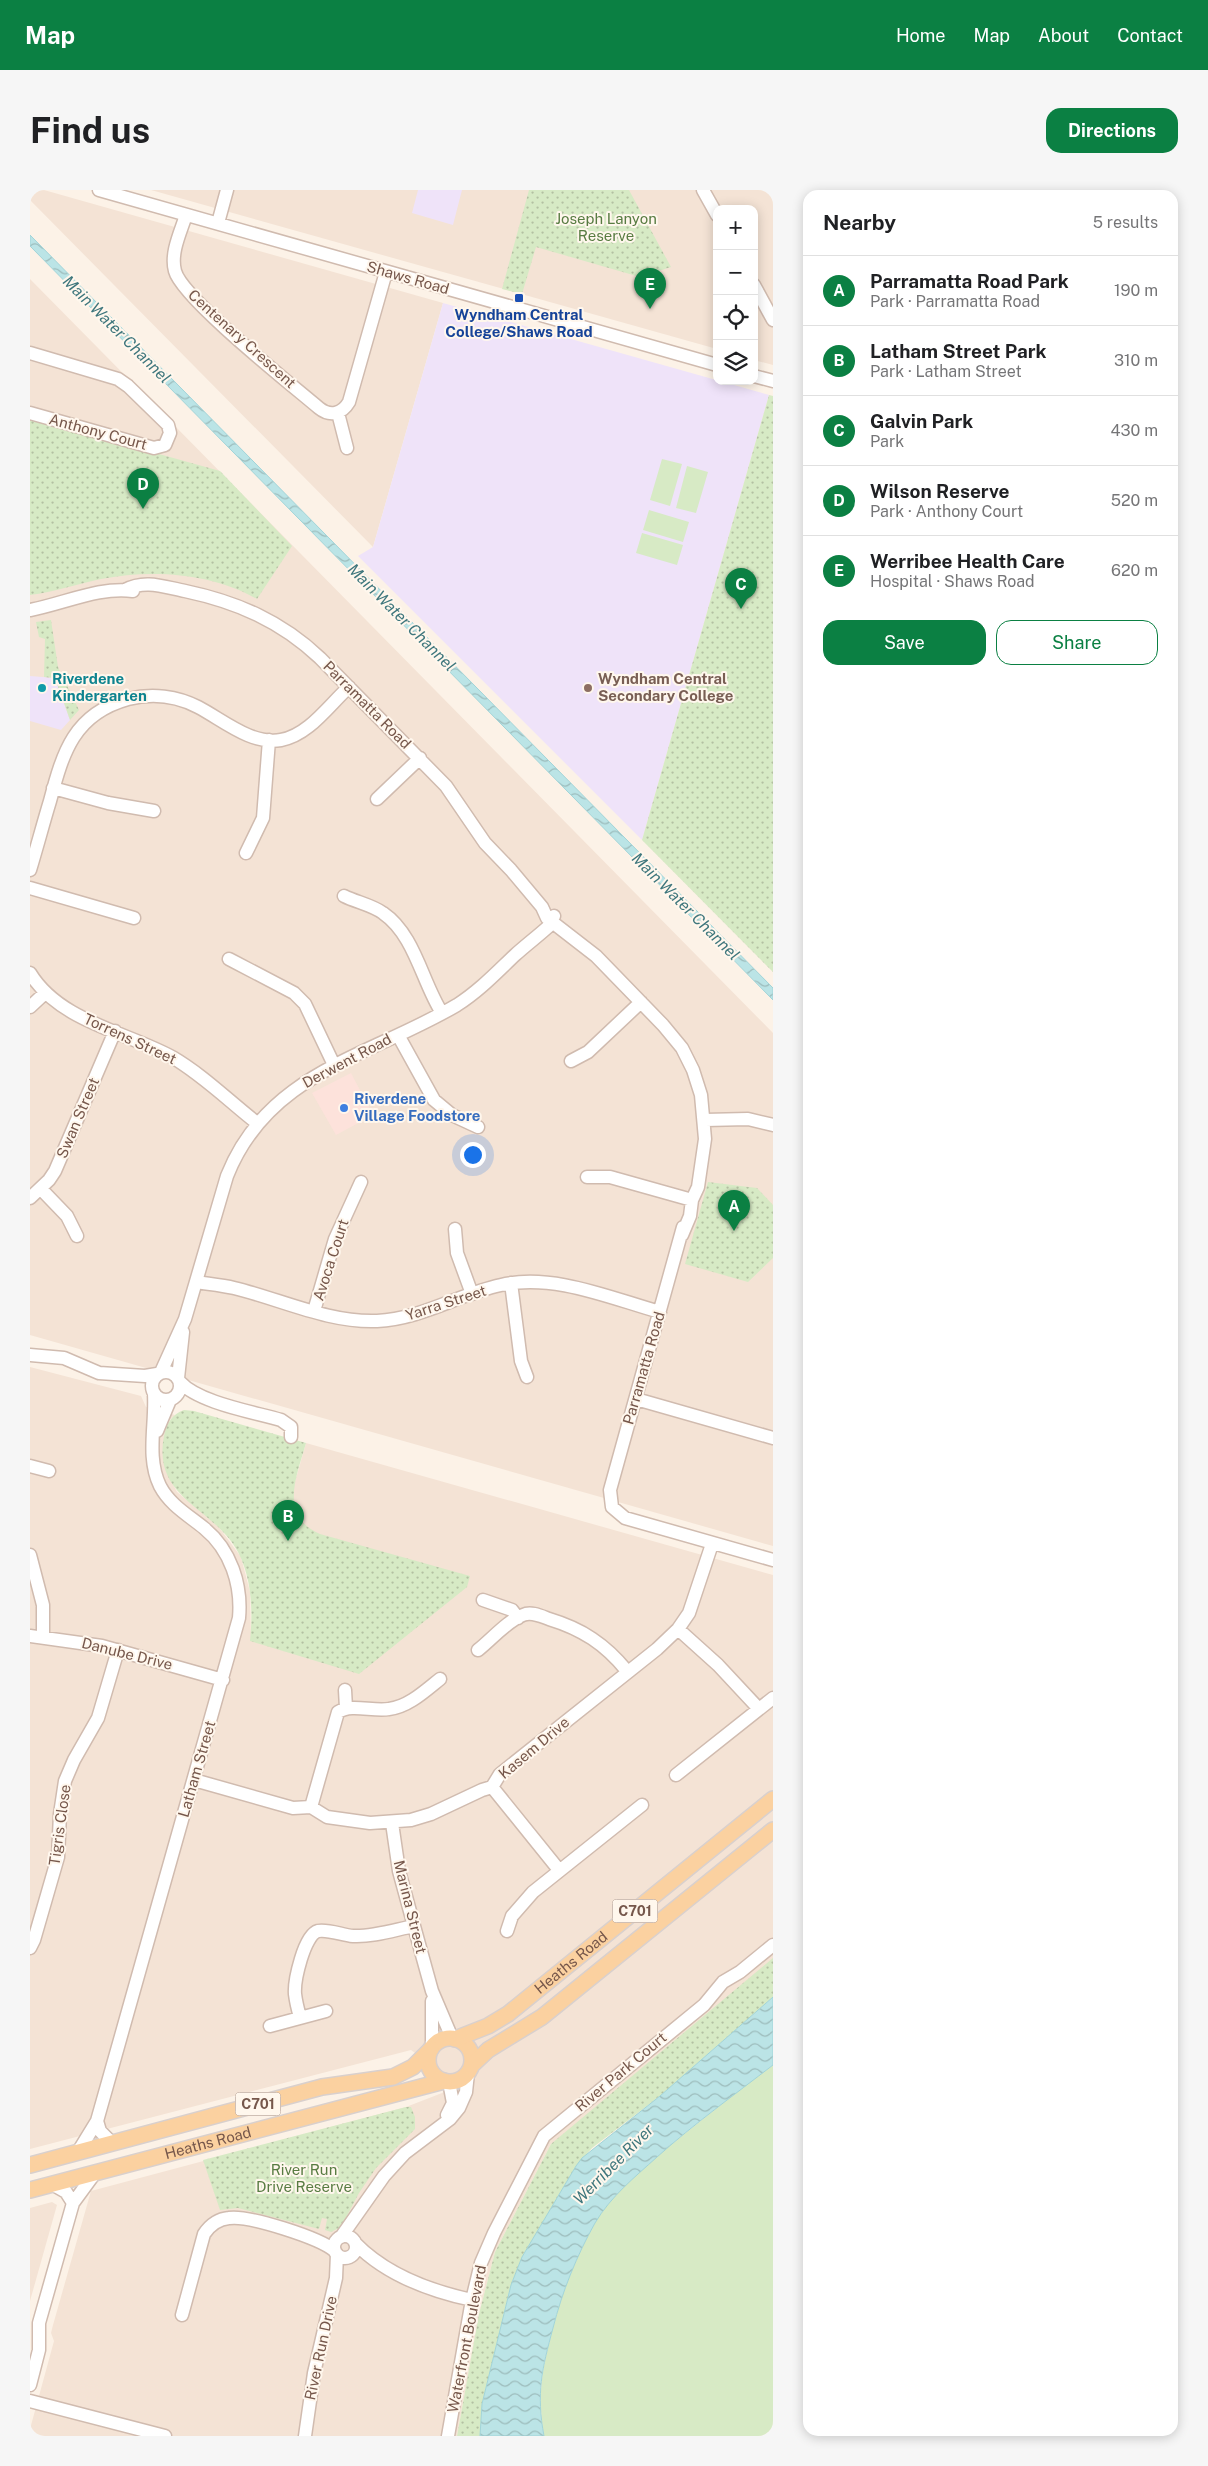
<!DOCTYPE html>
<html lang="en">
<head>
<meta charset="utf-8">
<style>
	:root { --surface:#fff; --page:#f6f6f6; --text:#202124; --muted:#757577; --line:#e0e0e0; --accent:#0b8043 }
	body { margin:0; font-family:"Public Sans",sans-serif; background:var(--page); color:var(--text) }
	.controls { position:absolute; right:15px; top:15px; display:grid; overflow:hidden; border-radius:10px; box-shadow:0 2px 12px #0003 }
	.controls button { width:45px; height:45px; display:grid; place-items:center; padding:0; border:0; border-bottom:1px solid var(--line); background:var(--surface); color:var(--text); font:25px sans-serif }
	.you { position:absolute; left:442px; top:964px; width:18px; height:18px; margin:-12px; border:4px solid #fff; border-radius:50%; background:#1a73e8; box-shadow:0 0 0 8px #1a73e833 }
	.badge { display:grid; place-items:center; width:32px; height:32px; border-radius:50%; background:var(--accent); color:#fff; font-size:16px; font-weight:700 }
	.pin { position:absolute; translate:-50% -41px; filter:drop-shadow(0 1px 2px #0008) }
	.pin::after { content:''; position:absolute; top:26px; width:18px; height:15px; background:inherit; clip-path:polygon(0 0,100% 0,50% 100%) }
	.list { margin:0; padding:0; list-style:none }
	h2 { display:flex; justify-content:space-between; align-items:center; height:65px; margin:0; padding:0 20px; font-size:21px }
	h2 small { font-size:16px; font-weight:400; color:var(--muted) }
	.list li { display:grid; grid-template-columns:32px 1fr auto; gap:15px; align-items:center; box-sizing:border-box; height:70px; padding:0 20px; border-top:1px solid var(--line) }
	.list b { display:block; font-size:19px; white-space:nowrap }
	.list p { margin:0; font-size:16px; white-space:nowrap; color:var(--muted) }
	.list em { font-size:16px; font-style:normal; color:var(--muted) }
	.actions { display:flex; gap:10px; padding:15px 20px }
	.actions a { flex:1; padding:11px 0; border:1px solid var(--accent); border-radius:15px; text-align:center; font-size:18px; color:var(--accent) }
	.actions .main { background:var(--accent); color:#fff }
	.icon { flex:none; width:28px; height:28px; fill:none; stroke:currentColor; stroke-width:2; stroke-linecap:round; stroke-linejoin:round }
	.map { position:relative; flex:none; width:743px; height:2246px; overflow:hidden; border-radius:15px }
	header { display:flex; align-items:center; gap:30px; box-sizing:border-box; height:70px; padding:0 25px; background:var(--accent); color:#fff }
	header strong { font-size:24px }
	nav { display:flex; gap:28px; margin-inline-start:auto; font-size:18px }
	.intro { display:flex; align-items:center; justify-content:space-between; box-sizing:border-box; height:120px; padding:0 30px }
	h1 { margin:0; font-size:35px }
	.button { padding:12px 22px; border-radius:15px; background:var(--accent); color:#fff; font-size:18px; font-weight:700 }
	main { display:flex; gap:30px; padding:0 30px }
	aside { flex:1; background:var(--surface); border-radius:15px; box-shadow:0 2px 12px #0003 }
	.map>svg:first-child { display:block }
</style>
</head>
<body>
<header>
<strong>Map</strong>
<nav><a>Home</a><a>Map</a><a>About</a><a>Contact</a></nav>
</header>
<div class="intro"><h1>Find us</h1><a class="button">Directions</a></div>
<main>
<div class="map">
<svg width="743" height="2246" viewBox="0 0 743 2246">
	<defs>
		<pattern id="park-dots" width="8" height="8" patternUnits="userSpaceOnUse" patternTransform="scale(1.25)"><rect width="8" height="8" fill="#d7eac5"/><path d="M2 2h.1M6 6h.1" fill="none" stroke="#b3c0a2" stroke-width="1.8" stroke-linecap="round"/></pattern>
		<pattern id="water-waves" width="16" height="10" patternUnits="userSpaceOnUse" patternTransform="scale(1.25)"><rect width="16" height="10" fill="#bbe4e6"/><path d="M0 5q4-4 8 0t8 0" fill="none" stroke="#9dbcbc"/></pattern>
	</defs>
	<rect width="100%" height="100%" fill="#fcf2e7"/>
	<path fill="#f4e3d5" d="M0,0h14l399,113 -70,244 -343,-347z
		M121,0h622v175l-19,-5v-151h-37v140z
		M0,89l743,754v513l-743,-211z
		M0,1177l111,29 5,11 29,8 -6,6 -5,16v20l3,15 10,20 41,34 23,31 9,35 1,45 55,-194 467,132v422l-222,147 -56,108 -16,62 -22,122h-427v-7l24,-88 -3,-8 2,-8 38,-134 315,-84 54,-21 -49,-36 -381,99z
		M22,2012l5,3 -27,96v-93z"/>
	<path fill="#fde2db" d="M321,883l22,42 -37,20 -24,-42z"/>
	<path fill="#efe3f9" d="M388,0h44l-9,35 -41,-12z
		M413,113l326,92 -127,445 -284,-284 15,-9z
		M0,486l25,2 15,42 -9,10 -31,-9z"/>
	<path fill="#d7eac5" d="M632,269l20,5 -12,42 -20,-6z
		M657,276l21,6 -12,41 -20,-5z
		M619,320l40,12 -6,20 -40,-12z
		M612,343l41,12 -6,20 -41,-12z
		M743,1875v371h-229c-7,-43 -2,-66 9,-108 9,-36 24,-73 42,-105 15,-26 38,-45 59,-64 39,-33 79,-64 119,-94z"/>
	<path fill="url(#park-dots)" d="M499,0h100l42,77 -31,10 -104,-30 -14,47 -20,-5z
		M739,205l4,1v576l-131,-132z
		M0,228l190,53 72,75 -35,53c-45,-26 -105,-30 -156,-20 -24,5 -47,13 -71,16z
		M21,430l7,47 21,43 -9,10 -15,-42 -11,-1 1,-38 -6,-2 -3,-15z
		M678,992l49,6 16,17v53l-25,24 -63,-18z
		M154,1220l10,1 112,32c-9,33 -28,73 14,91l150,42 -3,11 -108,87 -109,-33c3,-30 2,-62 -12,-89 -25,-46 -86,-53 -74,-116 3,-13 8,-22 20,-26z
		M743,1768v39l-113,99 -68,52 -16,18 -54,91 -11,28 -29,119 -2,32h-23l22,-122 16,-62 56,-108z
		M376,1917h5l4,10v12l-39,39 -17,25 -18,34 -10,5 -6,-2 2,-11 -5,-1 -3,11 -81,-21 -18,2 -17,-50z"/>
	<path fill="url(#water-waves)" stroke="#a1d4d8" d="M0,45l743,753v12l-743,-754z
		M743,1807v68c-39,30 -79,59 -116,92 -22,20 -46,39 -62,66 -18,32 -33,69 -42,105 -11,41 -17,65 -9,108h-64l2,-32 29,-119 11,-28 54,-91 6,-8 78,-62z"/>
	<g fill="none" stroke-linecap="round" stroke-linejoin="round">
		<g stroke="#d0bbaf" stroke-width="15">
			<path id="minor" d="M69,0l618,175
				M673,0l14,25
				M156,25c-5,16 -16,38 -11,56 7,27 117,114 144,137 11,9 23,6 30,-6l37,-130
				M188,33l9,-33
				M724,95l19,35
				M0,163l88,26 10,7 40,39 2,8 -5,12 -11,3 -124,-35
				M724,186l19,5
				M308,223l9,35
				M95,400c20,-11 39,-3 60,1 52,11 96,30 135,67l126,128 39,57 26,27 31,37 5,11 49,38 67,69 19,23 11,22 8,25 4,44 -7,48 -6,13 -2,16 -8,19
				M0,420c33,-6 70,-24 103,-19
				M23,598l55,15 46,8
				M347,609l43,-41
				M216,663l17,-35 6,-78
				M0,680c7,-23 13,-46 20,-69 13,-49 24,-87 78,-102 24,-6 49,-3 70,8 25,13 53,38 83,33 28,-5 48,-35 68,-53
				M0,698l104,30
				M314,706c12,6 28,9 39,17 32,22 39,69 59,100
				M199,769l65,34 11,11 29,61
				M0,783c29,48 96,59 142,84 31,18 58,45 85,66
				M0,817l15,-14
				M368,845l36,65 18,15 26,12
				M541,871l17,-9 53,-50
				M675,930l43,-1 25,6
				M557,987h23l82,23
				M11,999l26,27 10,20
				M0,1008l19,-18 6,-9 60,-140
				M653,1037l-73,263 2,17 13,11 148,42
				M425,1039l2,24 15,41
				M166,1092c13,2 26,3 38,6 46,11 95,35 143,33 44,-2 82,-27 124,-36 52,-12 109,13 159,27
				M481,1093l10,78 6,16
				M284,1121l21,-72 26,-57
				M0,1165l34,3 35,15 46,3 12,-2
				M122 1196a14 14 0 1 1 28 0a14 14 0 1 1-28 0Z
				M131,1182l24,-53 42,-143c41,-104 144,-120 230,-171 22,-14 39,-32 58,-50 11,-10 23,-19 34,-29l5,-10
				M148,1188l5,-46
				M150,1192c19,21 74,30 101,38l10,7v10
				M606,1209l137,39
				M127,1241l13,-31
				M0,1276l19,5
				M0,1365l13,50v32
				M453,1410l29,10 6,8
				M648,1439l40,36 41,44
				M0,1446l72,10 121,34
				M448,1460c14,-11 29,-29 45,-35 8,-4 18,1 26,4 33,10 56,25 78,52
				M315,1500l1,18
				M646,1585l97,-77
				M164,1590l99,28 18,-1 16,10 43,6 41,-3 20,-6 51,-24 10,-3 8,-13 157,-125 21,-20 11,-16 23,-69
				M462,1597l67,83
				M281,1617l27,-95c14,-9 35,0 51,-3 19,-2 36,-18 51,-30
				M362,1633l7,48 15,55 18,65 20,47
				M477,1741l5,-15 21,-24 109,-87
				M0,1758l4,-8 24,-83 2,-43 5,-33 9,-21 24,-42 20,-68
				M270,1827c-2,-7 -4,-15 -5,-23 -1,-13 9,-59 23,-63 10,-2 24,4 35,5 20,1 41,-6 61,-10
				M240,1836l56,-15
				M402,1858v-47
				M417,1925l6,-12 -4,-21
				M67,1931l3,10 12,12
				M48,1962l19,-31 142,-503c3,-33 -8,-68 -35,-90 -16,-13 -34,-23 -44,-42 -14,-29 -4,-61 -6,-92
				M22,1994l14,8 7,11
				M304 2057a11 11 0 1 1 22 0a11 11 0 1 1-22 0Z
				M311,2047l43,-61 21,-23 45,-34 9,-11 7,-16 2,-19
				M325,2053c31,32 75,48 117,57
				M152,2125l22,-81c6,-9 14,-15 25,-16 20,-3 91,20 106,33
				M0,2195l9,-35v-27l34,-120 22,-30
				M0,2211l135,35
				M275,2246l9,-63 22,-95 1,-24
				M418,2246l24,-136 9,-37 13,-30 50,-97 160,-131 19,-23 17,-10 33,-27"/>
		</g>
		<g stroke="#d9d0cd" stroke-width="18">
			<g id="major">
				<circle cx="420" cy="1870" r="22"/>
				<path id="s1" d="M425,1849l33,-13 20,-12 265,-215"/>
				<path d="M442,1875l16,-15 54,-33 231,-187"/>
				<path d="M0,1975l292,-78 71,-10 20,-10 18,-18"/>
				<path id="s2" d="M0,2000l414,-109"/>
			</g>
		</g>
		<use href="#minor" stroke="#fff" stroke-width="12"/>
		<use href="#major" stroke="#fbd1a0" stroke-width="15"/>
	</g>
	<rect fill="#1a4fb4" stroke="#fff7ed" stroke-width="2" x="484" y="103" width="10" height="10" rx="2.5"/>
	<circle fill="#0f9aa8" stroke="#fff7ed" stroke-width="2" cx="12" cy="498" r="5"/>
	<circle fill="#8d6e63" stroke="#fff7ed" stroke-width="2" cx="558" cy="498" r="5"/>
	<circle fill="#3f7fe0" stroke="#fff7ed" stroke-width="2" cx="314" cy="918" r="5"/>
	<g text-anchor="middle" stroke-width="4" stroke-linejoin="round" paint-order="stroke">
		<g fill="#fff7ed" stroke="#9f877c" stroke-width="1">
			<rect x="582.5" y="1709.5" width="45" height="23" rx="4"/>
			<rect x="205.5" y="1902.5" width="45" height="23" rx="4"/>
		</g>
		<g font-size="14" font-weight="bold" fill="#76574b">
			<text x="605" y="1726">C701</text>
			<text x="228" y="1919">C701</text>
		</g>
		<g font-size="15" fill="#587c42" stroke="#fff7ed">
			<text x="576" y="34">Joseph Lanyon<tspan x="576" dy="17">Reserve</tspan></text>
			<text x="274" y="1985">River Run<tspan x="274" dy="17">Drive Reserve</tspan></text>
		</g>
		<g font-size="15" fill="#76574b" stroke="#fff7ed">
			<text transform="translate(378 88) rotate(16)" y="5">Shaws Road</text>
			<text transform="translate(212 149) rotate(42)" y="5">Centenary Crescent</text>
			<text transform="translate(68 242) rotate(15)" y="5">Anthony Court</text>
			<text transform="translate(337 515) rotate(45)" y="5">Parramatta Road</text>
			<text transform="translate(100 849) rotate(25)" y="5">Torrens Street</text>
			<text transform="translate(317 871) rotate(-28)" y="5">Derwent Road</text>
			<text transform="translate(48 928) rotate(-67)" y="5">Swan Street</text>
			<text transform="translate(301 1070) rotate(-72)" y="5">Avoca Court</text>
			<text transform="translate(416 1113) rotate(-18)" y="5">Yarra Street</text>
			<text transform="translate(614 1178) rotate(-74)" y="5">Parramatta Road</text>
			<text transform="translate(97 1464) rotate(14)" y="5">Danube Drive</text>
			<text transform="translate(504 1558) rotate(-40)" y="5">Kasem Drive</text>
			<text transform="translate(167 1579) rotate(-74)" y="5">Latham Street</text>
			<text transform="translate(30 1635) rotate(-82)" y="5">Tigris Close</text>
			<text transform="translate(380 1717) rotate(76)" y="5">Marina Street</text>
			<text dy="5" stroke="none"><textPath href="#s1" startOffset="140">Heaths Road</textPath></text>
			<text transform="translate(591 1882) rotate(-40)" y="5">River Park Court</text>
			<text dy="5" stroke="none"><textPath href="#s2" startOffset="184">Heaths Road</textPath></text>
			<text transform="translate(437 2149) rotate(-79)" y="5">Waterfront Boulevard</text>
			<text transform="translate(291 2158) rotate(-78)" y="5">River Run Drive</text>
		</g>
		<g font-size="15" font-weight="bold" fill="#164399" stroke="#fff7ed">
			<text x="489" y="130">Wyndham Central<tspan x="489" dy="17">College/Shaws Road</tspan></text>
		</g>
		<g font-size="15" font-weight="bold" fill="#0d838f" stroke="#fff7ed" text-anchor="start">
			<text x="22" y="494">Riverdene<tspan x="22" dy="17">Kindergarten</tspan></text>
		</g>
		<g font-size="15" font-weight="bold" fill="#785e54" stroke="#fff7ed" text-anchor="start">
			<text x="568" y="494">Wyndham Central<tspan x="568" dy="17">Secondary College</tspan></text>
		</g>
		<g font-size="15" font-weight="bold" fill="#366cbe" stroke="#fff7ed" text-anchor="start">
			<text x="324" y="914">Riverdene<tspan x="324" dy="17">Village Foodstore</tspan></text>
		</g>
		<g font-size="16" font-style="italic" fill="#3e767c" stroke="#fff7ed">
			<text transform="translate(87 139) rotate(45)" y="6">Main Water Channel</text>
			<text transform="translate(372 427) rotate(45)" y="6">Main Water Channel</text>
			<text transform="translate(656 716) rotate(45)" y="6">Main Water Channel</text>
			<text transform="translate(583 1974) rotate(-45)" y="6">Werribee River</text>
		</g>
	</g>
</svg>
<div class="controls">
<button>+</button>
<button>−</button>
<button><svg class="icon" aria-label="locate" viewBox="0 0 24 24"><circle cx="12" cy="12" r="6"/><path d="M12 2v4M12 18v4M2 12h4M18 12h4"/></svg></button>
<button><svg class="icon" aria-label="layers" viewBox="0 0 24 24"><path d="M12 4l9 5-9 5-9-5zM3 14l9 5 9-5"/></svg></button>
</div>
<div class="you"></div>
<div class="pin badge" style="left:704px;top:1041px">A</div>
<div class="pin badge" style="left:258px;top:1351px">B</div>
<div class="pin badge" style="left:711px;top:419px">C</div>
<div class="pin badge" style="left:113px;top:319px">D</div>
<div class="pin badge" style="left:620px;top:119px">E</div>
</div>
<aside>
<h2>Nearby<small>5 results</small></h2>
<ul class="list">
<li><span class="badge">A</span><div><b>Parramatta Road Park</b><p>Park · Parramatta Road</p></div><em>190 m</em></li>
<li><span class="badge">B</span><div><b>Latham Street Park</b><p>Park · Latham Street</p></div><em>310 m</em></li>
<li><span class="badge">C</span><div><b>Galvin Park</b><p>Park</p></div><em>430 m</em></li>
<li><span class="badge">D</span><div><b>Wilson Reserve</b><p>Park · Anthony Court</p></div><em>520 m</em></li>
<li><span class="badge">E</span><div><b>Werribee Health Care</b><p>Hospital · Shaws Road</p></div><em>620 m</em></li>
</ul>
<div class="actions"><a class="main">Save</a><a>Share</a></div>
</aside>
</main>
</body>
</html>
